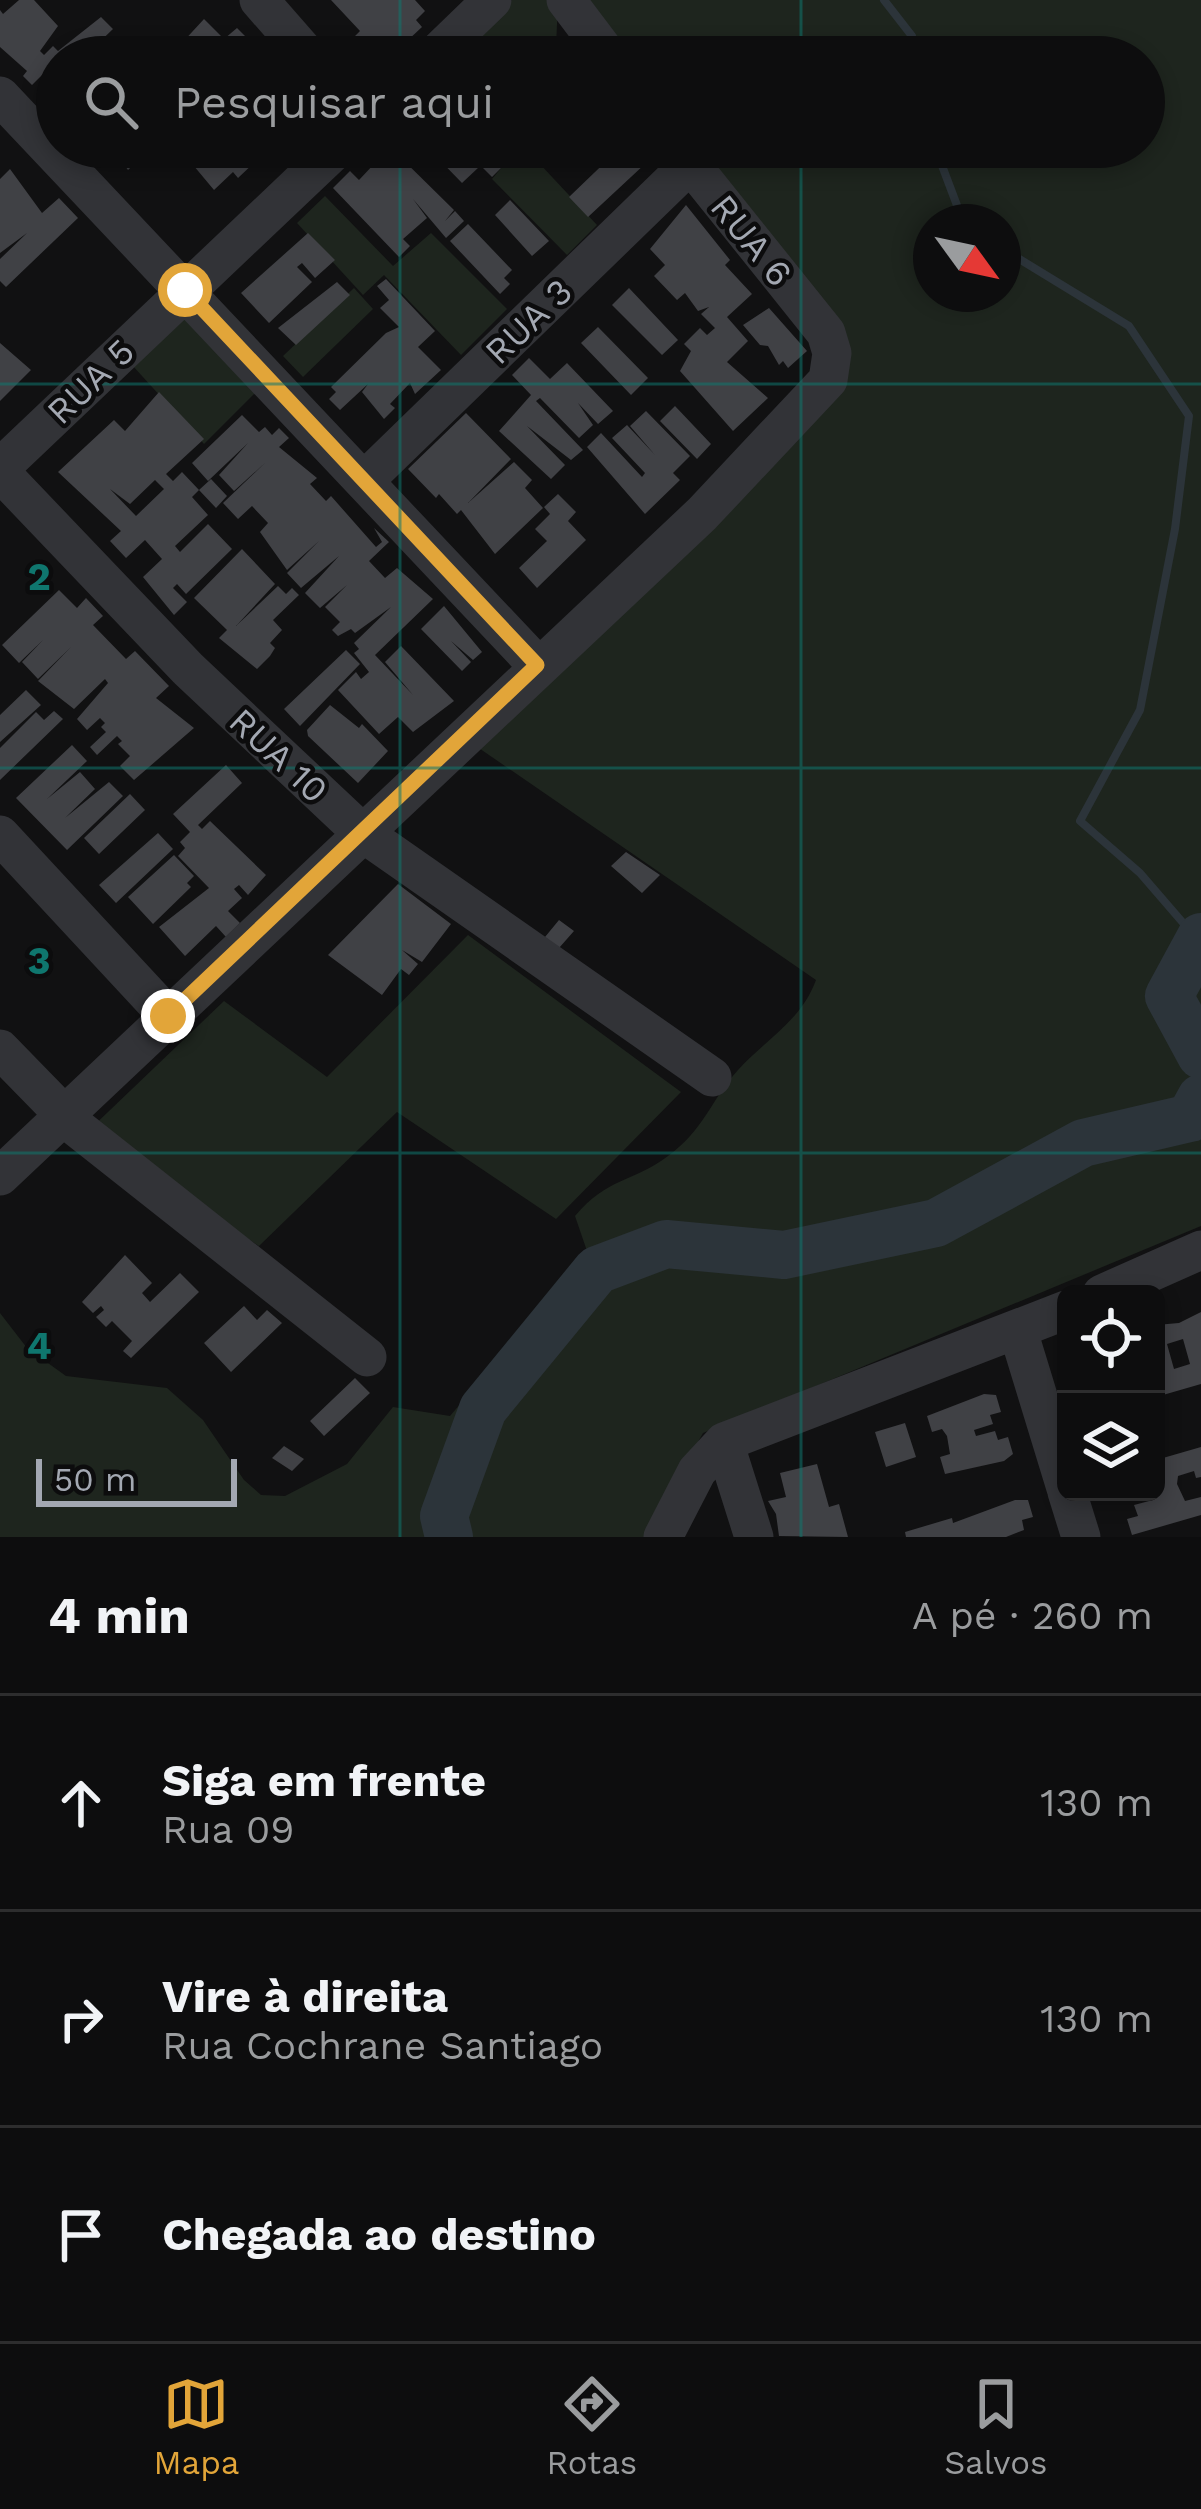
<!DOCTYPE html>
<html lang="pt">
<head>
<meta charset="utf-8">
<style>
	:root { --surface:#0d0d0e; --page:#1b1b1c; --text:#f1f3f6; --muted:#9a9c9e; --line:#2d2d2e; --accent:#e2a539 }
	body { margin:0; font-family:"Work Sans",sans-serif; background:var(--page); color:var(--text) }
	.controls { position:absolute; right:36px; bottom:36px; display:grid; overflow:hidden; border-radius:18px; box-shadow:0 6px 18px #0003 }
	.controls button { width:108px; height:108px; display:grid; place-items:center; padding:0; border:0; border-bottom:3px solid var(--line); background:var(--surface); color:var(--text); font:60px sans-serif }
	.compass { position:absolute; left:913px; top:204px; width:108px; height:108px; border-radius:50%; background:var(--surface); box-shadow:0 6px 18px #0003; rotate:123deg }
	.scale { position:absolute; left:36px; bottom:30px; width:201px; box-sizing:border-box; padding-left:12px; border:6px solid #a3a8b2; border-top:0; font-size:33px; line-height:42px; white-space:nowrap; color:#a3a8b2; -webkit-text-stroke:9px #0c0c0d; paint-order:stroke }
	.stop { position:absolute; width:36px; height:36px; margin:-27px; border:9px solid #e2a539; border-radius:50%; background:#fff }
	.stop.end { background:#e2a539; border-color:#fff; box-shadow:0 3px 12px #0008 }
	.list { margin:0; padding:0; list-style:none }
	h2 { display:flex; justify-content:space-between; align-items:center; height:156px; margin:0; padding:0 48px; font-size:51px }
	h2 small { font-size:39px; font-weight:400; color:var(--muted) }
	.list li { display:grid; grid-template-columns:78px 1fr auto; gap:36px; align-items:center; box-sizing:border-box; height:216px; padding:0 48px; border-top:3px solid var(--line) }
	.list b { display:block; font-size:45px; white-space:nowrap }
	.list p { margin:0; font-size:39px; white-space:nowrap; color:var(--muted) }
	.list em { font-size:39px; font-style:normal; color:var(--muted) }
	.icon { flex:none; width:66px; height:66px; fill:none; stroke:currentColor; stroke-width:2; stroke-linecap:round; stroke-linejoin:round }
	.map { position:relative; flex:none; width:1201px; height:1537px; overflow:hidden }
	.search { position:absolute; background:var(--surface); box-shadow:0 6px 18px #0003; left:36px; right:36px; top:36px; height:132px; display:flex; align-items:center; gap:30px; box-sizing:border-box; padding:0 42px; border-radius:66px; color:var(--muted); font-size:45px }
	.sheet { height:804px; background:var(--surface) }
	nav { display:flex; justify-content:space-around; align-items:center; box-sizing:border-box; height:168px; border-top:3px solid var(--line); background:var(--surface); font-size:33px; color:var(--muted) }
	nav a { display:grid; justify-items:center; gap:6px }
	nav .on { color:var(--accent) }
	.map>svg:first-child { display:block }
</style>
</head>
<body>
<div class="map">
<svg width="1201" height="1537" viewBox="0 0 1201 1537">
	<rect width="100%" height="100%" fill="#111112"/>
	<path fill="#1e251e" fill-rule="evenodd" d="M512,0h46l-2,48 -9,9h-91z
		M588,0h613v1226l-498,207 -58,104h-645v-224l27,35 39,28 101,12 36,32 41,60 17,15 24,1 62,-32 46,-57 57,9 138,-162 -13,-38c33,-39 57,-33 93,-60 37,-27 42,-55 70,-86 28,-31 63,-49 78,-90l-343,-236 366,-359 -139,-238h444v-90h-513zM931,222h72v72h-72z
		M496,147h28l73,78 -30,30 -75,-76 15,-18z
		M325,196l68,70 38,-33 76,76 -46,46 -77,-80 -21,20 -66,-72z
		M354,288l19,21 -70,68 -20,-21z
		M190,318l70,70 -56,56 -72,-79 41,-45z
		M468,935l213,157 -125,127 -159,-107 -138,134 -174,-112 139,-133 103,76z"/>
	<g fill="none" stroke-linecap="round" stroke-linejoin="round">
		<path stroke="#2c343a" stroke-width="8" d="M884,0l28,36 4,21
			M935,147l26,69 7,6
			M1003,249l126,77 60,90 -14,113 -35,181 -60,111 60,52 57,66"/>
		<path stroke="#2c343a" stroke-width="48" d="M1201,937l-32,59 32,59
			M449,1537l-5,-21 39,-107 114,-139 69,-26 118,11 152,-32 147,-80 107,-25 11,-20"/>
	</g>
	<path fill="#404145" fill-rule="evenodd" d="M19,0h15l24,26 -18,25 4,4 9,-9 5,5 43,-34 12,12 -29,28h-27v30l-13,-14 -12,12 -9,-9 4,-5 -27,-24v-37l3,4z
		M331,0h84l10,11 -9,9 6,7 -32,30h-11l-25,-20 6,-6z
		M204,19l20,20 13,-11 19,19 -10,10h-77z
		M111,147h41l-24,23z
		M178,147h66l13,13 -19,18 -5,-6 -19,18z
		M390,147l64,63 -9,11 10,-10 9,10 -18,17 -33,-39 14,19 -24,21 7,7 -11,11 -66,-69 17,-17 9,9z
		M427,147h66l14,15 -15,15 -17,-17 4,7 -17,16z
		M576,147h31l-16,16z
		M621,147l39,3 -72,67 -19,-20z
		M10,169l32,44 17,-15 19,20 -72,69 -6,-6v-22l27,-26 -27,20v-74z
		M510,200l39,41 -17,15 -37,-41z
		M686,205l44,55 -5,5 27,29 -25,23 21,24 -21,21 41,36 -35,33 -53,-60 11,-20 -7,-7 16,-16 7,7 8,-7 -14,-14 8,-7 -11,4 -13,-18 -8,7 -23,-24 11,-11 -15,-16z
		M468,224l44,46 -8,8 6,6 -10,10 -50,-53z
		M308,233l27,27 -20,18 -13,-15 -5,4 15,15 -43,41 -28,-30z
		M386,279l49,52 -17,16 23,23 -26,24 -5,-11 -20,21 5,4 -11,11 -22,-27 6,-8 -28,26 -11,-11 7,-7 -5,-5 55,-54 13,-6 -19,-19 9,-8 -12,-14z
		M337,282l13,13 -54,50 -18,-17z
		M629,288l49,52 -16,15 -50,-50z
		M769,308l38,43 -19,17 -5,-7 -4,4 -11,-19 -8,-1 -17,-20z
		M598,327l50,51 -17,17 -50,-52z
		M0,343l31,27 -31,31z
		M529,358l21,21 17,-16 46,48 -15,13 -20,-21 15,22 -14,13 -39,-40 -4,3 47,49 -12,10 -44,-34 38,39 -14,14 -52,-48 32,-36 -19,-20z
		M159,392l45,47 -38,35 7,7 9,-9 17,18 -7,7 16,18 -33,31 5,6 28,-28 24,25 -46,45 -9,-10 -4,4 14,14 -13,13 -31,-38 19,-18 -17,-19 -19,18 -16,-17 11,-10 -63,-59 56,-52 11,11zM155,480l9,9 -28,27 -26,-27 20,15z
		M675,406l36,38 -14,15 -37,-38z
		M646,411l44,45 -17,17 7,7 -35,34 -58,-67 14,-14 41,44 3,-4 -33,-35 15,-13 28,30 -25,-29z
		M466,413l45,46 -43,44 46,-41 18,18 -7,8 18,20 -48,46 -34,-44 -4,4 -18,-20 -3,4 -28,-29z
		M242,415l17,17 6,-5 7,8 7,-7 10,10 -10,9 38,31 -7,6 16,17 5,-5 45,51 6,-5 -8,-14 15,14 -20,19 16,17 12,-10 36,31 -58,56 38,40 -28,-33 16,-16 53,55 -41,31 -15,-15 -19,17 -41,-44 18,-18 5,7 8,-7 -15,-19 5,-4 -5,-6 37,-36 -36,26 -4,-4 -13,7 -6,-6 8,-8 -15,-15 22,-22 -27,23 -15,-15 34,-37 -38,32 -14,-15 32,-32 -32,29 -27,-38 8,-9 -16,-17 -14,13 -15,-16 43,-41 -32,29 -15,-16 29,-32 -40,38 -16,-18z
		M211,479l16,17 -11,12 -17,-18z
		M558,494l18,18 -8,9 18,19 -49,48 -18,-20 28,-27 -12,-12 15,-15 -6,-7z
		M242,549l33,35 -39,42 42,-40 8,8 6,-6 7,7 -26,25 9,10 -12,13 5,5 -5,8 -13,13 -38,-31 8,-8 -33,-32z
		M59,590l18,18 9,-10 17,18 -10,9 33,34 9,-8 34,35 -13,12 38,30 -60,52 -14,-14 10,-10 -12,-12 4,-3 -5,-5 -20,19 -7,-8 16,-15 -5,-5 4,-4 -5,-5 -13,12 -10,-11 31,-36 -3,-4 -31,30 -36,-28 33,-34 -33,32 -16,-17 21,-22 -24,23 -17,-18z
		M444,606l38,46 -9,8 -22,-19 20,21 -9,9 -41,-42z
		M346,650l14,14 -60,62 -16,-17z
		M26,690l15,15 -41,37v-27z
		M330,705l29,23 3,-4 26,27 -30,32 -50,-47 -1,-6z
		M54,711l9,8 -63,61v-32l36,-36 8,8z
		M72,745l15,16 -40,38 33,-27 15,17 -30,29 44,-36 14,14 -56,54 -51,-52z
		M226,765l16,18 -44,42 4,4 8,-8 56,54 -18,20 -9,-10 -5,4 8,9 -14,13 12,12 -14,14 -10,-11 -31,30 -26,-29 50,-39 -31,-32 7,-8 -5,-6 10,-10 -17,-18z
		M130,794l15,16 -46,44 -15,-16z
		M158,833l15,16 -57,54 -17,-18z
		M626,852l34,23 -18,18 -31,-27z
		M174,855l20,21 -7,7 4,4 -38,37 -25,-27z
		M398,884l53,40 -29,38 -20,-12 16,14 -9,11 -8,-6 -19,26 -54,-40z
		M559,920l15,11 -15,17 -14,-11z
		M125,1255l27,28 -10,10 8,9 30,-29 19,19 -68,66 -8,-7 9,-10 -20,-20 -6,6 -10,-10 8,-7 -3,-4 -8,7 -11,-11z
		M244,1306l13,14 10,-10 15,13 -51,49 -27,-29z
		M1201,1312v72l-45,13v-72l23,-2zM1183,1339l7,25 -16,5 -7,-25z
		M355,1378l15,15 -46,43 -14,-15z
		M984,1394l12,1 5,17 -11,3 3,9 -19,6 2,6 19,-5 3,9 10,-3 5,17 -9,7 -59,13 -5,-17 10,-3 -3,-18 -5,-7 -10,3 -5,-16z
		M905,1423l11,34 -30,10 -11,-35z
		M284,1446l20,13 -12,12 -20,-13z
		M1201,1447v30l-5,1 -2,-7 -16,5 -1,8 8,17 16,-4v18l-69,20 -5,-16 11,-3 -4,-11 19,-5 -1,-6 -18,6 -3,-8h25v-32z
		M817,1464l12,43 10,-3 9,33 -69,-1 -3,-22 -8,-13 18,-4 -6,-24z
		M1015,1500h13l5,17 -11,3 2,10 -18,7h-100l-1,-5 47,-14 1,5z"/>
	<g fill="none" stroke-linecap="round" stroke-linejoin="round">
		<path stroke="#323337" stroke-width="39" d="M259,0l50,57
			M566,0l43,57
			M433,57l59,-57
			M0,96l537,569
			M0,468l338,-321
			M0,472l188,197 172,162 352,246
			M367,478l323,-314
			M0,835l168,181
			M0,1049l76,78 291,230
			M0,1176l702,-662 126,-134 4,-27 -6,-20 -149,-186
			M1102,1294l99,-44
			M1018,1331l48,157
			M724,1442l30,95
			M1067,1492l14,45
			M663,1537l34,-66 27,-29 342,-132"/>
	</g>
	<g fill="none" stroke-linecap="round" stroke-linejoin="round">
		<path stroke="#e2a539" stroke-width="15" d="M168,1016l369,-351 -352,-375"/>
	</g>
	<path fill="none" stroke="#0f766e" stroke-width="3" stroke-opacity="0.55" d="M400,0v57M801,0v57M400,147v1390M801,147v1390M0,384h1201M0,768h1201M0,1153h1201"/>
	<g text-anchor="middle" stroke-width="9" stroke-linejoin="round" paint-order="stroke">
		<g font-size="36" fill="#a3a8b2" stroke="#0c0c0d">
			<text transform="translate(752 240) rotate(51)" y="13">RUA 6</text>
			<text transform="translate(528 321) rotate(-44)" y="13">RUA 3</text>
			<text transform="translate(90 381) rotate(-44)" y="13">RUA 5</text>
			<text transform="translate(279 755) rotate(43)" y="13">RUA 10</text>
		</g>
	</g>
	<g font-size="39" text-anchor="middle" font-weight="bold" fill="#0f766e" stroke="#0c0c0d" stroke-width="9" stroke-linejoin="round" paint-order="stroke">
		<text x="39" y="590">2</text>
		<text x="39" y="974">3</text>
		<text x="39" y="1359">4</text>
	</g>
</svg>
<div class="controls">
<button><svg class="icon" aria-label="locate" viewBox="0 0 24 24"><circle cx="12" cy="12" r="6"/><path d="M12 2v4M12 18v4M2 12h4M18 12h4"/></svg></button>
<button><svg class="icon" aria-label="layers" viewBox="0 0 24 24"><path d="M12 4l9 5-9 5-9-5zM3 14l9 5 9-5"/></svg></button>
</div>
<svg class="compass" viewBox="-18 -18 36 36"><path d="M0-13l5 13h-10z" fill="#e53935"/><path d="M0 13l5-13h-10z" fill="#9a9c9e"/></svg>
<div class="scale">50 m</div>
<div class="stop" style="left:185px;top:290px"></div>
<div class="stop end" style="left:168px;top:1016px"></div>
<div class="search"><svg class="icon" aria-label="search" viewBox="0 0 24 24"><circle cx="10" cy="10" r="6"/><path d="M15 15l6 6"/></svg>Pesquisar aqui</div>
</div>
<section class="sheet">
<h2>4 min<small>A pé · 260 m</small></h2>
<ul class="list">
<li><svg class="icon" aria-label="ahead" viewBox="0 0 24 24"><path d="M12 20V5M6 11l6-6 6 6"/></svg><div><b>Siga em frente</b><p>Rua 09</p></div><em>130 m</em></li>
<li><svg class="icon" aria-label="right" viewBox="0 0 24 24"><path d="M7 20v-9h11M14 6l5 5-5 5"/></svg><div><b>Vire à direita</b><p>Rua Cochrane Santiago</p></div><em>130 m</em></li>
<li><svg class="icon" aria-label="arrive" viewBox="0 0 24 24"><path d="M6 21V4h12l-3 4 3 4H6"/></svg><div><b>Chegada ao destino</b></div></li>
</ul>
</section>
<nav>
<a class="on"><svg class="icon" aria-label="map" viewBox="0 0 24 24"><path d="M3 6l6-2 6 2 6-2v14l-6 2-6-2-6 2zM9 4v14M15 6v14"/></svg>Mapa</a>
<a><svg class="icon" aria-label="directions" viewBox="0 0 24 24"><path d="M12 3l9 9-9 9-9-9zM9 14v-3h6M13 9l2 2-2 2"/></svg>Rotas</a>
<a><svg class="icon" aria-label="saved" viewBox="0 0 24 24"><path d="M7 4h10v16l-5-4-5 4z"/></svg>Salvos</a>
</nav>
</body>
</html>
